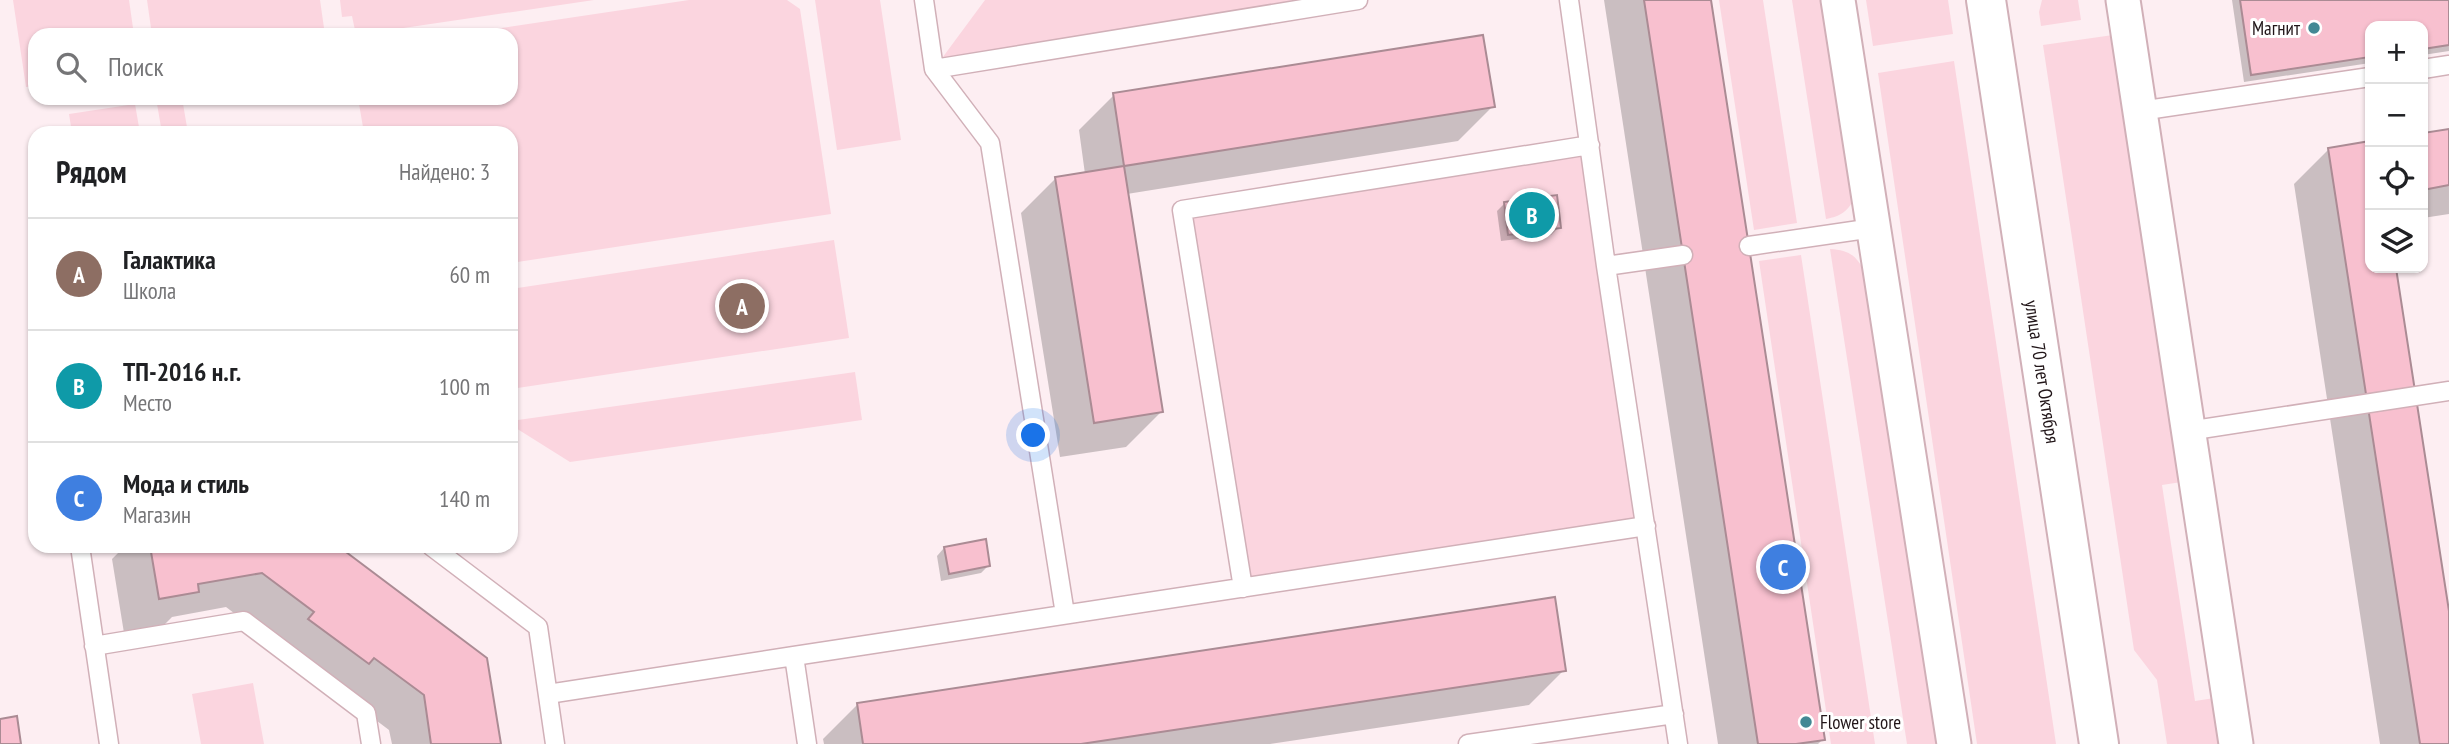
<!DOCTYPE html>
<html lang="ru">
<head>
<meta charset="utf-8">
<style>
	:root { --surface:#fff; --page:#f2f2f2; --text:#202124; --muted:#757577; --line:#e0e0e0; --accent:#b45309 }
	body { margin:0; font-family:"PT Sans Narrow",sans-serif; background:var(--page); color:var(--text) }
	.controls { position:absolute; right:21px; top:21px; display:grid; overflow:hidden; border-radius:14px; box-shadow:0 2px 5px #0004 }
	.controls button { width:63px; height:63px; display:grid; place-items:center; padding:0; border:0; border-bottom:2px solid var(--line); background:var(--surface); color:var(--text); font:35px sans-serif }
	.you { position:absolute; left:1034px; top:436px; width:24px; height:24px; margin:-18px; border:5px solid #fff; border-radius:50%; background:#1a73e8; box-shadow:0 0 0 10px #1a73e833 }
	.badge { display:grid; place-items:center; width:46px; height:46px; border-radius:50%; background:var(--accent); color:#fff; font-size:23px; font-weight:700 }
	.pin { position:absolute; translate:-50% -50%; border:4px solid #fff; box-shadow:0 2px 7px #0006 }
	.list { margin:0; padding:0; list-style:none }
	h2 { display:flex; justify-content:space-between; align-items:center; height:91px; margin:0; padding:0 28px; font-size:30px }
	h2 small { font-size:23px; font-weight:400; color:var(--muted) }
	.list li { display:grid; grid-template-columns:46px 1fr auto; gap:21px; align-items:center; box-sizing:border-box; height:112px; padding:0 28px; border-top:2px solid var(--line) }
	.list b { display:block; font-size:26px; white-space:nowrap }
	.list p { margin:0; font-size:23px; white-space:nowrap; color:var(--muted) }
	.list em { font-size:23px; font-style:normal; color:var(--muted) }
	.icon { flex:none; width:38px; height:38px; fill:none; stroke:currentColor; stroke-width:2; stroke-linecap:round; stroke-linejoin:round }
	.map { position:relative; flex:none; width:2449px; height:744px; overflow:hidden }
	.search { position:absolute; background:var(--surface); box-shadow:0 2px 5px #0004; left:28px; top:28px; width:490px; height:77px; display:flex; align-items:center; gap:18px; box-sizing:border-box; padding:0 24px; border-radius:21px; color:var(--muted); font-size:26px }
	.panel { position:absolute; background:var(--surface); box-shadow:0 2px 5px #0004; left:28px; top:126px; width:490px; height:427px; border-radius:21px }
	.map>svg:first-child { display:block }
</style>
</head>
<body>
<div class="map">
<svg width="2449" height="744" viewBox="0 0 2449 744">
	<rect width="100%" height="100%" fill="#fdeef2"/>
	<path fill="#fbd5df" d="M13,0h116l5,35h-99v51l-9,1z
		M147,0h173l5,35h-173z
		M340,0h254l-238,35 -4,-19 -10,1z
		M689,0h98l13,9 31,205 -320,49v-130h-147l-6,-35h153v-63h-56z
		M815,0h65l21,140 -64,10z
		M985,0h373l-424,69z
		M1719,0h44l34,223 -43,7z
		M1792,0h31l31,199c-7,13 -13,17 -28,20z
		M1866,0h82l5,34 -80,12z
		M2042,0h36l3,20 -40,6 -2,-14z
		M2120,34l68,447 -26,4 33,216 26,-4 7,47h-61l-10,-64 -23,-30 -91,-605z
		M1954,61l102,683h-79l-99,-671z
		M156,98h26l6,35h-26z
		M135,104l5,29h-68l-3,-19z
		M1584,149l58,373 -398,62 -58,-373z
		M834,240l15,98 -338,51v-100z
		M1830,249c19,1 28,7 35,25l73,470h-31z
		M1801,255l74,489h-44l-72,-483z
		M855,372l7,48 -292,42 -59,-37v-4z
		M253,683l11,61h-63l-9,-50z"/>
	<path fill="#0003" d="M1604,0h105l114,739 -5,5h-100z
		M2232,0h217v51l-26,4v-29h-53v37l-126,19z
		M1114,95l379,11 -35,35 -331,53 34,218 -35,35 -66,10 -39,-244 35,-35 29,-4 -6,-44z
		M2449,131v83l-26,4v-83z
		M2370,143v125h24l55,355v121h-69l-86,-560 35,-35z
		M1505,203l54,24 -8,8 -50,6 -4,-30z
		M125,546h210l164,198h-107l-3,-14 -163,-123 -54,10 -9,9 -39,7 -12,-74z
		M944,548l44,18 -7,7 -40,8 -4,-25z
		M1564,670l-35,35 -259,39h-446l-1,-5 35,-35z"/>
	<path fill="#f8c0cf" stroke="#ab8b94" stroke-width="2" d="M1644,0h67l114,740 -29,4h-38z
		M2240,0h209v45l-26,4v-23h-53v31l-119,18z
		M1483,35l12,72 -371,59 -11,-73z
		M2449,129v56l-26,5v-57z
		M2370,141v127h26l53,343v133h-29l-92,-596z
		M1124,166l39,246 -69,11 -39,-246z
		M1557,195l4,33 -53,7 -4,-33z
		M986,539l4,27 -41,8 -5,-27z
		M150,546h188l149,112 14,86h-70l-7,-49 -50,-37 -5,6 -61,-45 6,-7 -52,-39 -64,11 1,8 -40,7z
		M1555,597l11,74 -485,73h-218l-6,-41z
		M17,716l4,28h-21v-25z"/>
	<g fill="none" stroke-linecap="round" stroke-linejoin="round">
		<g stroke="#d1b0b8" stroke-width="21">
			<path id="lane" d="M924,0l10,69 56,74 75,471
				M1569,0l37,266 72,478
				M934,69l424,-69
				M2423,69l26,-4
				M2140,111l230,-34
				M1749,246l124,-18
				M1606,266l77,-11
				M2188,431l261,-40
				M80,546l29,198
				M431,546l107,81 17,117
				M1243,588l-61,-378 408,-65
				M94,646l150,-25 122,92 5,31
				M548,694l246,-38
				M807,744l-13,-88 852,-130
				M1468,744l206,-30"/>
		</g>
		<g stroke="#d1b0b8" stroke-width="37">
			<path id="street" d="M1838,0l116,744
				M2123,0l113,744"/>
		</g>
		<g stroke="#d1b0b8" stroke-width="42">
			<g id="secondary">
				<path id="s1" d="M1986,0l113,744"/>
			</g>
		</g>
		<use href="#lane" stroke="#fff" stroke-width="18"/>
		<use href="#street" stroke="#fff" stroke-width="33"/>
		<use href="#secondary" stroke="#fff" stroke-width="38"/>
	</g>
	<g fill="#438894" stroke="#fff" stroke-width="2.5">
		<circle cx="2314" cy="28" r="7"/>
		<circle cx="1806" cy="722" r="7"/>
	</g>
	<g text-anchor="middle" stroke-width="6" stroke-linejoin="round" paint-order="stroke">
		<g font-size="19" fill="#211518" stroke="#fff" text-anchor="end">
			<text x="2300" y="35">Магнит</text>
			<text x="1820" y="729" text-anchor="start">Flower store</text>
		</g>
		<g font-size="19" fill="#211518" stroke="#fff">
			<text dy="7" stroke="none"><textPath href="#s1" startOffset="376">улица 70 лет Октября</textPath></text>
		</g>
	</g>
</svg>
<div class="controls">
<button>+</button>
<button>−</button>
<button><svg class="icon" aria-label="locate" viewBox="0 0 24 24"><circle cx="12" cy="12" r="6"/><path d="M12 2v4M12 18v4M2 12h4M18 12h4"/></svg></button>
<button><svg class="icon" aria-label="layers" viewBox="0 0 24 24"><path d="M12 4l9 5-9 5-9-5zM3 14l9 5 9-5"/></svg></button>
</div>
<div class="you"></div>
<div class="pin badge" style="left:742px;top:306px;background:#8d6e63">A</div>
<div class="pin badge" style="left:1532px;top:215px;background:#0f9aa8">B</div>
<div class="pin badge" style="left:1783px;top:567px;background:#3f7fe0">C</div>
<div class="search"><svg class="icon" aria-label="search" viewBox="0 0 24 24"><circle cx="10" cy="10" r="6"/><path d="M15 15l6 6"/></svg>Поиск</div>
<section class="panel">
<h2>Рядом<small>Найдено: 3</small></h2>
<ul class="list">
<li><span class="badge" style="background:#8d6e63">A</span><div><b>Галактика</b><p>Школа</p></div><em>60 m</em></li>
<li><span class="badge" style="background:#0f9aa8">B</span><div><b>ТП-2016 н.г.</b><p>Место</p></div><em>100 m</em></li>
<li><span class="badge" style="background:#3f7fe0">C</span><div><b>Мода и стиль</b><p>Магазин</p></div><em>140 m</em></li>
</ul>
</section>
</div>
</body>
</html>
